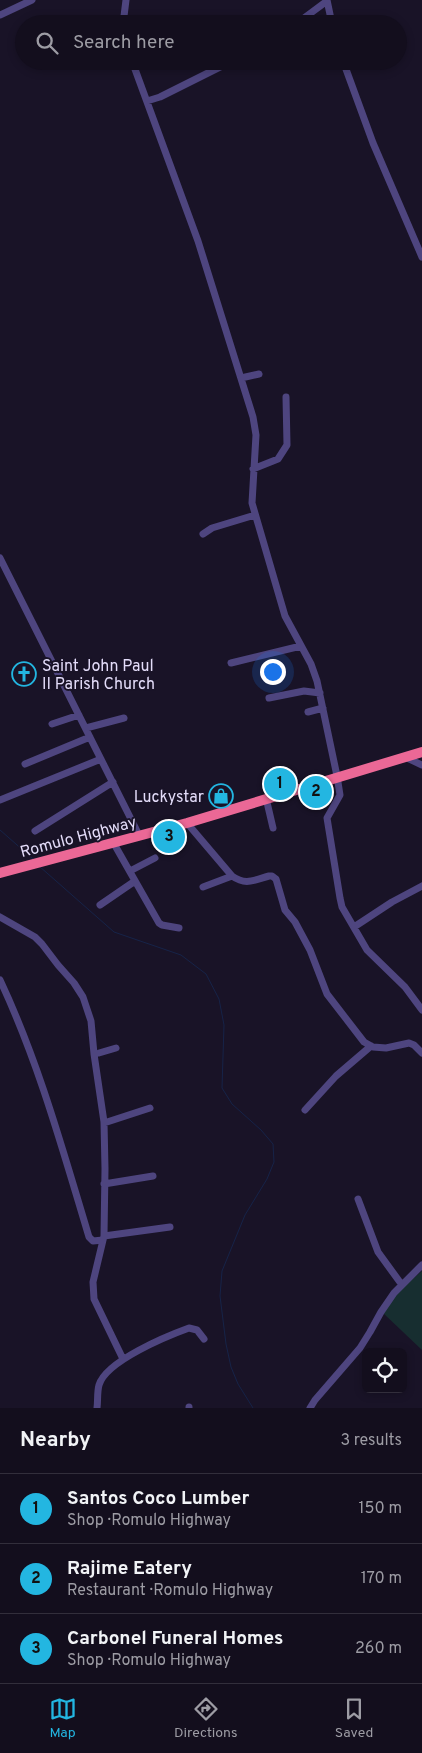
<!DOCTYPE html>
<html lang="en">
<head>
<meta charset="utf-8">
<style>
	:root { --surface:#130e1d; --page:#1c1726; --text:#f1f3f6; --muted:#9d9ca4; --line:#322e3b; --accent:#23b6e1 }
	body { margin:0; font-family:Overpass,sans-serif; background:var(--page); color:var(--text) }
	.controls { position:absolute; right:15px; bottom:15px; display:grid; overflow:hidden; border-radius:8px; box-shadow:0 2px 8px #0003 }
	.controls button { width:45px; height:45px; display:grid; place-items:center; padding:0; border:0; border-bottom:1px solid var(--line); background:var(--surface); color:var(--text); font:25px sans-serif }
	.you { position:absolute; left:272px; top:671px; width:18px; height:18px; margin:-12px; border:4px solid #fff; border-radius:50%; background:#1a73e8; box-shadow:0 0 0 8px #1a73e833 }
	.badge { display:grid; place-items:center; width:32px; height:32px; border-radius:50%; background:var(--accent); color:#111; font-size:16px; font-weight:700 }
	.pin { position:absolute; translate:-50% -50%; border:2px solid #fff; box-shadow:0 1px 5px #0006 }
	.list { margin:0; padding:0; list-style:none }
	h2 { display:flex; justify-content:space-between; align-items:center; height:65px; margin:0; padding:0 20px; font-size:21px }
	h2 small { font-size:16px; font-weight:400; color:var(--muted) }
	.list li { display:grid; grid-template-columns:32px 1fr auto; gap:15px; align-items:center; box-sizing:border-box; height:70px; padding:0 20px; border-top:1px solid var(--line) }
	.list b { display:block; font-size:19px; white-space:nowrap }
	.list p { margin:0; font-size:16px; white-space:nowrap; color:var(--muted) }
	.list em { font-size:16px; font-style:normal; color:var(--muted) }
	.icon { flex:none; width:28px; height:28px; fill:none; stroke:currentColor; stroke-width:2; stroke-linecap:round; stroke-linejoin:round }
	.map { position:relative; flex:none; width:422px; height:1408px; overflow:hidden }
	.search { position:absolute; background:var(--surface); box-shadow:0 2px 8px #0003; left:15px; right:15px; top:15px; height:55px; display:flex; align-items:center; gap:12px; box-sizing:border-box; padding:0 18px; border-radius:28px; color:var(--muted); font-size:19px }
	.sheet { height:275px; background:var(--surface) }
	nav { display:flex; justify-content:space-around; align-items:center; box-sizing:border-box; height:70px; border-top:1px solid var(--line); background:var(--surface); font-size:14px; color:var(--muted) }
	nav a { display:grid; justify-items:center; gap:2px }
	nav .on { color:var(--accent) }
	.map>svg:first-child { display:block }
</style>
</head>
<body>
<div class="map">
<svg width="422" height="1408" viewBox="0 0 422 1408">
	<rect width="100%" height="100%" fill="#191327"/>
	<path fill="#172e30" d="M422,1271v79l-40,-38 17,-21z"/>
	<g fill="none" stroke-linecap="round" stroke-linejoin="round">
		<path stroke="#162348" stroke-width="1" d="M0,830l33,29
			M39,866l75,66 67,23 25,19 13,25 5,26 -2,63 10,16 29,26 12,14 1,18 -7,17 -22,36 -23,56 -2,25 6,48 5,23 7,17 15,24"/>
		<path stroke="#4e457f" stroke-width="7" d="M327,0l5,24
			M0,15l32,-15
			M123,24l3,-24
			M296,24l31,-23
			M132,61l66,180 55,176 3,18 -4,68 33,113 26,48 6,17 20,95 3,19 -13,23 13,80 2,9 25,43 38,37 17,23
			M343,61l30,82 49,114
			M147,101l13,-4 72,-36
			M241,378l18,-4
			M253,469l25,-10 9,-14 -1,-48
			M203,534l9,-6 43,-13
			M0,558l139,277
			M231,663l70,-17
			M269,698l35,-7 16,2
			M308,712l15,-4
			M52,724l27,-9
			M86,728l38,-10
			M405,757l17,8
			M25,764l65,-27
			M266,798l7,30
			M0,800l101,-41
			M187,823l45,53c14,10 22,4 37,0h3l4,3 9,31 10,12 15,28 17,44 37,48 9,5 13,1 23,-5 5,2 8,8
			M35,831l78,-49
			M113,842l46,81 3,2 17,3
			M130,871l25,-13
			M203,887l29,-11
			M100,905l35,-24
			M0,917l35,20 7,7 16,21 16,18 9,14 8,24 3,33 10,68 1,47 -1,67 -11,46 1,17 29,60
			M354,927l38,-25 30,-16
			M0,980c39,83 63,171 89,257l4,4 10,-1
			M99,1053l17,-5
			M305,1110l31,-34 35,-30
			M104,1123l46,-15
			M104,1184l49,-8
			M358,1199l20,53 24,33
			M104,1236l66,-9
			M189,1407v1
			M97,1408c1,-7 0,-16 2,-23 7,-24 68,-49 90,-57l8,2 7,9
			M310,1408l5,-8 45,-52 10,-16 11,-20 13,-19 28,-28"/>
		<path stroke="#eb6896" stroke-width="10" d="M0,873l187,-50 235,-71"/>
	</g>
	<defs>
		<g id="church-ring" transform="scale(1.25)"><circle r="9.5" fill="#191327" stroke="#23b6e1" stroke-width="1.5"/><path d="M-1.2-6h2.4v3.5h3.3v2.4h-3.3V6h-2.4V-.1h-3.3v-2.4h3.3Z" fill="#23b6e1"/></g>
		<g id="shop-ring" transform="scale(1.25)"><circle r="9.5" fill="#191327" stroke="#23b6e1" stroke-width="1.5"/><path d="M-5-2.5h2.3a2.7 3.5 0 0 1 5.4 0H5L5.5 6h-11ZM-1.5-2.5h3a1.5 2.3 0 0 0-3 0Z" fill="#23b6e1"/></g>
	</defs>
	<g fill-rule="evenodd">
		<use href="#church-ring" x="24" y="674"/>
		<use href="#shop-ring" x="221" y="796"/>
	</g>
	<g text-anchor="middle" stroke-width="4" stroke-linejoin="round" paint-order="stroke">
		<g font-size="16" fill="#e4ddfa" stroke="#191327" text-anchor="start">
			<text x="42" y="671">Saint John Paul<tspan x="42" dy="18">II Parish Church</tspan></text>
			<text x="204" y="802" text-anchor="end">Luckystar</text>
		</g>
		<g font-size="16" fill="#e4ddfa" stroke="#191327">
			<text transform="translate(78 836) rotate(-15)" y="6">Romulo Highway</text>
		</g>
	</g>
</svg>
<div class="controls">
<button><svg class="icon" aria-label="locate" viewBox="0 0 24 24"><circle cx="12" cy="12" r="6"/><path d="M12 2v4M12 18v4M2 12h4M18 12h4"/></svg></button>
</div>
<div class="you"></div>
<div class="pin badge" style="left:280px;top:784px">1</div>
<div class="pin badge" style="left:316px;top:792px">2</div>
<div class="pin badge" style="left:169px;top:837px">3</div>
<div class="search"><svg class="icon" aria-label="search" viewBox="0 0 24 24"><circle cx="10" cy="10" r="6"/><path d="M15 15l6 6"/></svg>Search here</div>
</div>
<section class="sheet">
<h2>Nearby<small>3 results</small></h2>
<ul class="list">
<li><span class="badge">1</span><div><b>Santos Coco Lumber</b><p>Shop · Romulo Highway</p></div><em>150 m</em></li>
<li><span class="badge">2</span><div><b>Rajime Eatery</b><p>Restaurant · Romulo Highway</p></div><em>170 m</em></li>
<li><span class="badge">3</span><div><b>Carbonel Funeral Homes</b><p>Shop · Romulo Highway</p></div><em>260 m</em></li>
</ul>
</section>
<nav>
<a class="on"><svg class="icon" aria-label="map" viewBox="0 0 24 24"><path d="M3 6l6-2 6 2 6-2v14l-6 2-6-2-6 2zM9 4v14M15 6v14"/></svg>Map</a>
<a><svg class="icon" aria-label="directions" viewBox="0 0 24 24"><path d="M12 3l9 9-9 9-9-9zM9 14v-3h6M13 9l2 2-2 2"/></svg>Directions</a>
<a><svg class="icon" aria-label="saved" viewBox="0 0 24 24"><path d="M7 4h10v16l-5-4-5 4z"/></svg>Saved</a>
</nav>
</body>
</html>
